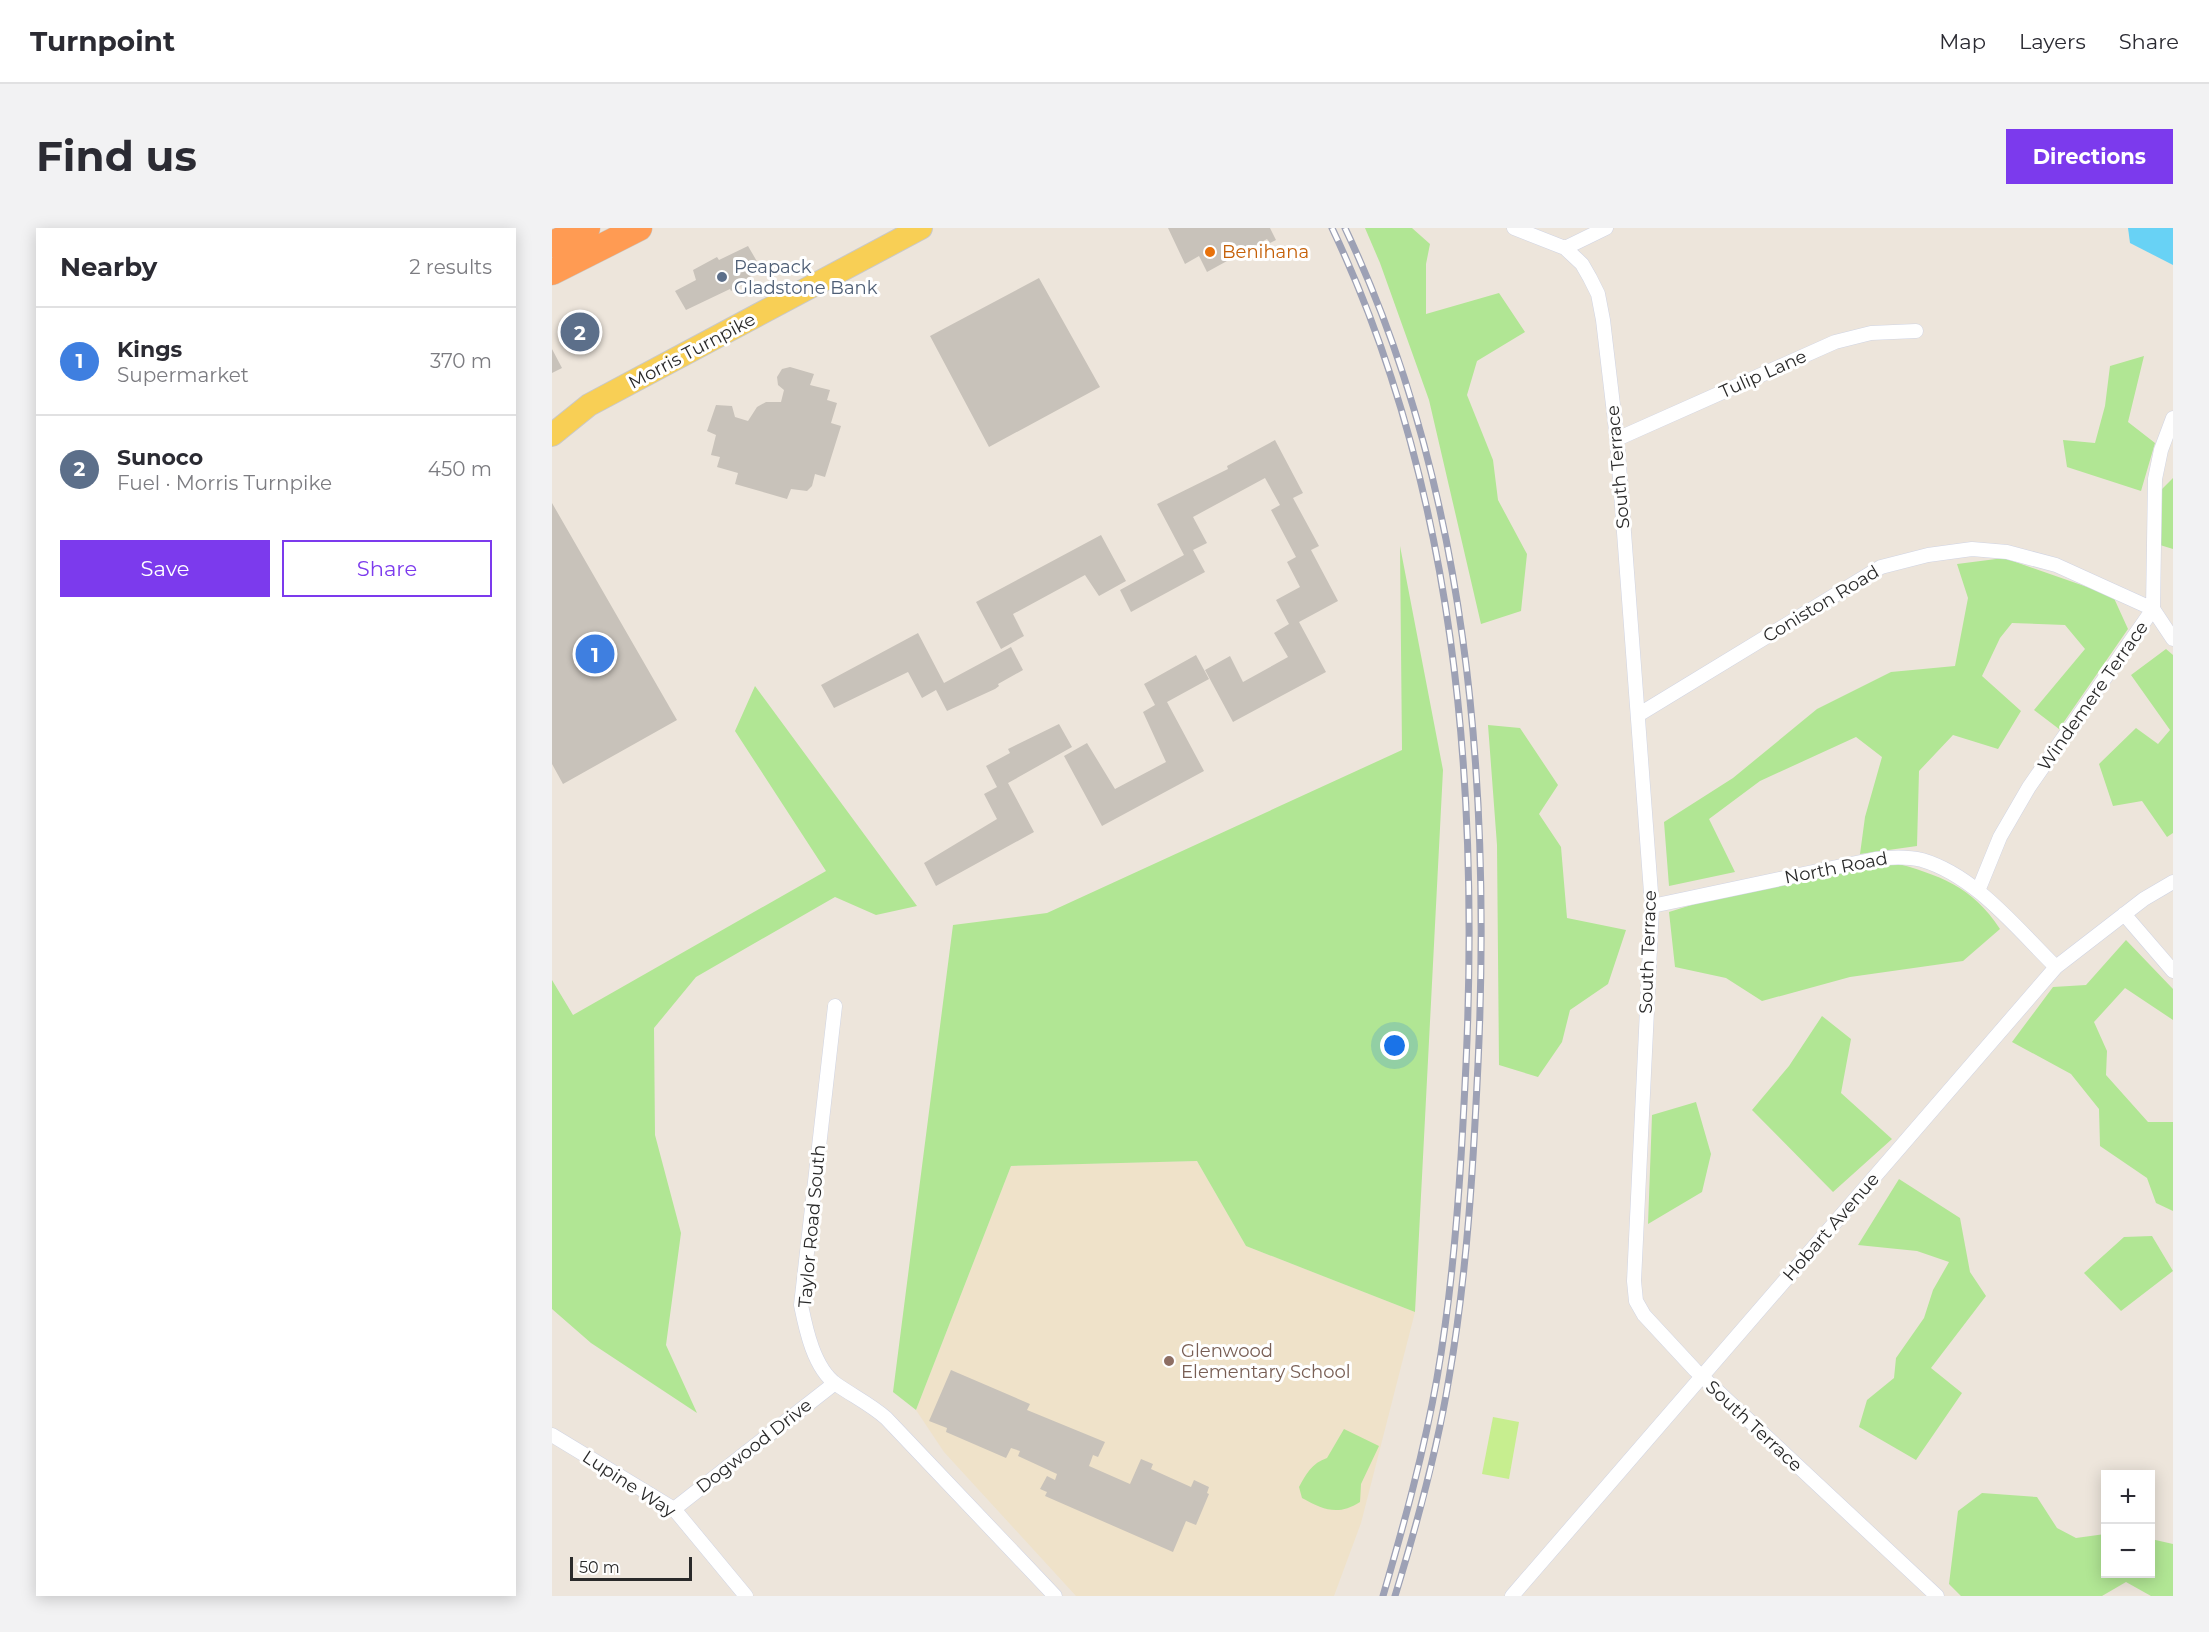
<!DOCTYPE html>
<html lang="en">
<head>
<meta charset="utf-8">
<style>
	:root { --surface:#fff; --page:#f2f2f3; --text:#2b2b33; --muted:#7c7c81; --line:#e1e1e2; --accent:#7c3aed }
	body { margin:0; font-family:Montserrat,sans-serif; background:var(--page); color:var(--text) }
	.controls { position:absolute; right:18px; bottom:18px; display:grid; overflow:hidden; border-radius:0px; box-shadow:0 3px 15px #0003 }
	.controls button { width:54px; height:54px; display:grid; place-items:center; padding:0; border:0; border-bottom:2px solid var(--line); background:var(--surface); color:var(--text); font:30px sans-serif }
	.scale { position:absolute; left:18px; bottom:15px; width:122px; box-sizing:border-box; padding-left:6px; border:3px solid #2a2a2a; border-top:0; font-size:16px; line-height:21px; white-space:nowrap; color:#2a2a2a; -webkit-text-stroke:4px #fff; paint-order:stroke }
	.you { position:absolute; left:843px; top:818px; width:21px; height:21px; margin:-15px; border:4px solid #fff; border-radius:50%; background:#1a73e8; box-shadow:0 0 0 9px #1a73e833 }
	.badge { display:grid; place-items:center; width:39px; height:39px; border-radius:50%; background:var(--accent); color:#fff; font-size:20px; font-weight:700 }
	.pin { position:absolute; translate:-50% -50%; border:3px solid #fff; box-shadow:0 2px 6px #0006 }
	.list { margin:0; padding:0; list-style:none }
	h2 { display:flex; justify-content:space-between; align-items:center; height:78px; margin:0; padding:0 24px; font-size:26px }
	h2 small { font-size:20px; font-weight:400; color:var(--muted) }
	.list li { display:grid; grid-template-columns:39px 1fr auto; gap:18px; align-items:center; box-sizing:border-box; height:108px; padding:0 24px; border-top:2px solid var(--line) }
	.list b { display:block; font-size:22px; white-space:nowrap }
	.list p { margin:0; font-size:20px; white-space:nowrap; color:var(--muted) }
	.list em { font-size:20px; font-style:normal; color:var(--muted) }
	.actions { display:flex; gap:12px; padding:18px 24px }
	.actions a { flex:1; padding:14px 0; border:2px solid var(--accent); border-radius:0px; text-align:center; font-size:21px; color:var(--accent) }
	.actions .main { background:var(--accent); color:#fff }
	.map { position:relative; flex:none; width:1621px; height:1368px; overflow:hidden; border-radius:0px }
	header { display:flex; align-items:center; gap:36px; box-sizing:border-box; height:84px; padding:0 30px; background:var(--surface); border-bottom:2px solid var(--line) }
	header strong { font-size:28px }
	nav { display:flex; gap:33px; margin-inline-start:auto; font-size:21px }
	.intro { display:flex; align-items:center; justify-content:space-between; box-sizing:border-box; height:144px; padding:0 36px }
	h1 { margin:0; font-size:42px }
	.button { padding:15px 27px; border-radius:0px; background:var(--accent); color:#fff; font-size:21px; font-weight:700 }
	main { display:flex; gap:36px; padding:0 36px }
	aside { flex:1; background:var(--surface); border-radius:0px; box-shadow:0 3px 15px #0003 }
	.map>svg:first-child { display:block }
</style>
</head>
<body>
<header>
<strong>Turnpoint</strong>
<nav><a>Map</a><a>Layers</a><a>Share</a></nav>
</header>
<div class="intro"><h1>Find us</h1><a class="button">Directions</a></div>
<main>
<aside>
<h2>Nearby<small>2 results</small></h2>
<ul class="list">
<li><span class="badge" style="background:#3f7fe0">1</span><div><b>Kings</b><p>Supermarket</p></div><em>370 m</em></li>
<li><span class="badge" style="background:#5c6f8a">2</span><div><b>Sunoco</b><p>Fuel · Morris Turnpike</p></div><em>450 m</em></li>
</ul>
<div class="actions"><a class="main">Save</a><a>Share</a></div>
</aside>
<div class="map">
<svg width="1621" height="1368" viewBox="0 0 1621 1368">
	<rect width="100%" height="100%" fill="#ede5db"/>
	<path fill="#efe2c9" d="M645,933l49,85 169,66 -54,211 -27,73h-258l-132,-144 -28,-42 95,-244z"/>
	<path fill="#b1e694" d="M813,0h47l18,16 -4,20v50l73,-21 26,39 -48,29 -10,34 26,65 5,40 29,54 -6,57 -40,13 -52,-224 -49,-137z
		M1592,128l-16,66 27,21 -14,48 -74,-24 -4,-27 32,3 10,-37 5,-40z
		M1621,250v71l-13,-4v-54z
		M848,318l43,224 -28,542 -169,-66 -49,-85 -186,5 -95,244 -23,-18 60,-467 94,-12 355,-163z
		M1452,330l109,38 15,33 -69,100 -25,-19 51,-61 -20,-24 -53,-2 -12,15 -18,38 39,35 -23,38 -45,-14 -34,36 -2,75 -57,8 5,-37 17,-60 -26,-20 -96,44 -51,38 26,53 -66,14 -5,-64 69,-44 84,-69 74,-37 64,-6 13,-68 -11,-34z
		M1614,421l7,6v178l-6,4 -25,-36 -29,5 -14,-42 37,-36 22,16 12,-14 -39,-55z
		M203,458l162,220 -41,9 -41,-18 -139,80 -42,51 1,107 26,98 -15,112 31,68 -106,-70 -39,-34v-329l21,35 253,-144 -91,-140z
		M936,497l32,3 38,57 -19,29 22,33 6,71 59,12 -18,54 -38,26 -8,32 -24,35 -39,-12 -2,-220z
		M1340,634c47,13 80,24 108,67l-37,32 -113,16 -88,24 -36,-23 -51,-11 -6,-55 48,-15z
		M1574,712l47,49v31l-48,-32 -31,34 13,29 -1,24 42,47h25v89l-17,-8 -9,-25 -47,-32 -1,-37 -28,-35 -59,-32 41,-55 33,-2z
		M1270,788l29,23 -10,54 51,46 -59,53 -81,-82 37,-44z
		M1144,874l15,52 -9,38 -54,32 4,-109z
		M1347,951l61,39 10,54 16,24 -55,72 31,25 -46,67 -57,-33 8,-27 27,-22 2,-20 28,-40 9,-28 16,-28 -32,-11 -59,-6z
		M1600,1008l21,35 -52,40 -37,-38 40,-36z
		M792,1201l35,17 -18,38 -1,18c-22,14 -36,8 -58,-4l-3,-11c7,-13 13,-24 28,-29z
		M1430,1265l55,4 20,31 19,10 29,-4 1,40h44l1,-35 22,5v52h-22l-25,-14 -24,14h-141l-12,-12 9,-73z"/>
	<path fill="#c7ee8f" d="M941,1189l26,5 -10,57 -27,-5z"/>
	<path fill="#68d2f5" d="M1621,0v37l-43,-22 -2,-15z"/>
	<path fill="#c8c2ba" d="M616,0h102l6,12 -6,3 -3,-4 -60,33 -8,-16 -14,8z
		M196,18l14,24 -18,10 3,3 -16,8 -1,-2 -44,21 -11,-19 21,-11 -3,-10 24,-13 2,3z
		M487,50l61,109 -111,60 -59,-111z
		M0,121l10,19 -10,5z
		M238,139l24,7 -4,11 20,5 -3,10 10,3 -6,20 10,3 -16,51 -10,-3 -3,12 -5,5 -16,-2 -4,10 -52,-15 3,-11 -21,-6 3,-10 -9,-2 5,-20 -9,-4 9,-26 16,1 3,11 13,4 9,-14 9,-5h15l3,-12 -6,-5 -1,-8 5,-8z
		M723,212l28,53 -10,5 26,48 -8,4 27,51 -39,21 27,50 -93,50 -28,-52 25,-14 13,26 45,-25 -14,-24 15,-9 -13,-24 24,-13 -13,-25 9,-5 -25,-47 9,-5 -15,-27 -72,39 14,26 -14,7 12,22 -74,40 -11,-22 64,-35 -27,-51 71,-35 -1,-3z
		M0,275l125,217 -114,64 -11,-20z
		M549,307l25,46 -27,15 -14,-21 -72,39 11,22 -23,13 -25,-47z
		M366,405l26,50 67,-36 12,23 -25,14 1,2 -4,3 -48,22 -11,-21 -14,8 -14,-26 -74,36 -13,-23z
		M644,427l13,24 -42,23 37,69 -102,55 -38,-70 23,-13 28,46 51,-27 -23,-50 12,-7 -11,-21z
		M507,496l13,23 -64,36 26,49 -98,54 -12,-23 73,-44 -13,-25 13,-7 -11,-21 24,-13 -2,-4 4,-2z
		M399,1142l79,34 -3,6 78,32 -7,15 -5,-2 -4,11 41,18 11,-25 12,5 -2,5 40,18 3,-7 15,7 -2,6 2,1 -13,31 -10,-4 -13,31 -128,-56 2,-4 -7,-3 7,-13 8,4 2,-6 -39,-18 2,-5 -9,-3 -5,10 -60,-26 1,-4 -18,-7z"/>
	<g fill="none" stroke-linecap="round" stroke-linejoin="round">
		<g stroke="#d0d4e3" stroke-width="15">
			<path id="minor" d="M962,0l51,20 17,16 8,14 8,16 5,26 14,119 35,467 -18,375 2,20 8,14 51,55 242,226
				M1013,20l41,-20
				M1065,211l218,-97 36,-9 45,-2
				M1086,487l243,-148 47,-12 44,-6 35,3 49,13 97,44 20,30
				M1426,663l22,-54 29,-50 124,-178 2,-130 6,-29 12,-32
				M1100,678l223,-47c16,-2 31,-3 47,1 54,16 95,69 134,107
				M1572,686l49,57
				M283,778l-34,299c5,25 13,63 35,79 17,12 34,20 50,34l169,178
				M0,1207l122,74 72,87
				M122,1281l161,-126
				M960,1368l544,-629 88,-68 29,-17"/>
		</g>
		<g stroke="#c8c8c8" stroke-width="24">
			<path id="primary" d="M0,207l37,-30 332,-177"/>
		</g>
		<g stroke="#c8c8c8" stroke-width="27">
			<path id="motorway" d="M0,16l35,-16
				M0,44l87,-44"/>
		</g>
		<use href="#minor" stroke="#fff" stroke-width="14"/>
		<use href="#primary" stroke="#f8cf55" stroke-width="22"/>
		<use href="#motorway" stroke="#ff9b53" stroke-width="26"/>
		<g stroke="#9da1b5" stroke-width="7">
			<path id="rail" d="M780,0c123,259 147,553 134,836 -5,106 -11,210 -29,314 -13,74 -33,146 -54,218
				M793,0c123,259 146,554 133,836 -5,106 -11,210 -29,314 -12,74 -32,146 -54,218"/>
		</g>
		<use href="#rail" stroke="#fff" stroke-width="4.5" stroke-dasharray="14" stroke-linecap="butt"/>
	</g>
	<circle fill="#e8710a" stroke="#fff" stroke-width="2" cx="658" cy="24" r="6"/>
	<circle fill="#5c6f8a" stroke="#fff" stroke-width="2" cx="170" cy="49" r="6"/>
	<circle fill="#8d6e63" stroke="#fff" stroke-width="2" cx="617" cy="1133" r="6"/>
	<g text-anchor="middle" stroke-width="6" stroke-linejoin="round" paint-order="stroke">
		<g font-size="18" fill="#c56008" stroke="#fff" text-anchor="start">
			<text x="670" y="30">Benihana</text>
		</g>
		<g font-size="18" fill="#4e5e75" stroke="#fff" text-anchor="start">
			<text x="182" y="45">Peapack<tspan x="182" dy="21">Gladstone Bank</tspan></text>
		</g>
		<g font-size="18" fill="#2a2a2a" stroke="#fff">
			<text transform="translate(140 123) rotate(-28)" y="6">Morris Turnpike</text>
			<text transform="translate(1211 146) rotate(-24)" y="6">Tulip Lane</text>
			<text transform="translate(1066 239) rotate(-95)" y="6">South Terrace</text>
			<text transform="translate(1269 376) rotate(-31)" y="6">Coniston Road</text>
			<text transform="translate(1541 468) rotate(-55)" y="6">Windemere Terrace</text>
			<text transform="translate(1284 640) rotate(-11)" y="6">North Road</text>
			<text transform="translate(1096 724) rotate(-88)" y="6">South Terrace</text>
			<text transform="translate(260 998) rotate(-85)" y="6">Taylor Road South</text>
			<text transform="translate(1279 999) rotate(-49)" y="6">Hobart Avenue</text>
			<text transform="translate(1202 1198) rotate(43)" y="6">South Terrace</text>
			<text transform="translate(202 1218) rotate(-38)" y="6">Dogwood Drive</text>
			<text transform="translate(77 1256) rotate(33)" y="6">Lupine Way</text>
		</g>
		<g font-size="18" fill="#785e54" stroke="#fff" text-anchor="start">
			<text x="629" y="1129">Glenwood<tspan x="629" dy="21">Elementary School</tspan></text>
		</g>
	</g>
</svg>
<div class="controls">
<button>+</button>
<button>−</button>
</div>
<div class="scale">50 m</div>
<div class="you"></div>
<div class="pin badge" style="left:43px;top:426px;background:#3f7fe0">1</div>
<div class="pin badge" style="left:28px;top:104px;background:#5c6f8a">2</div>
</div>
</main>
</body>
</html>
